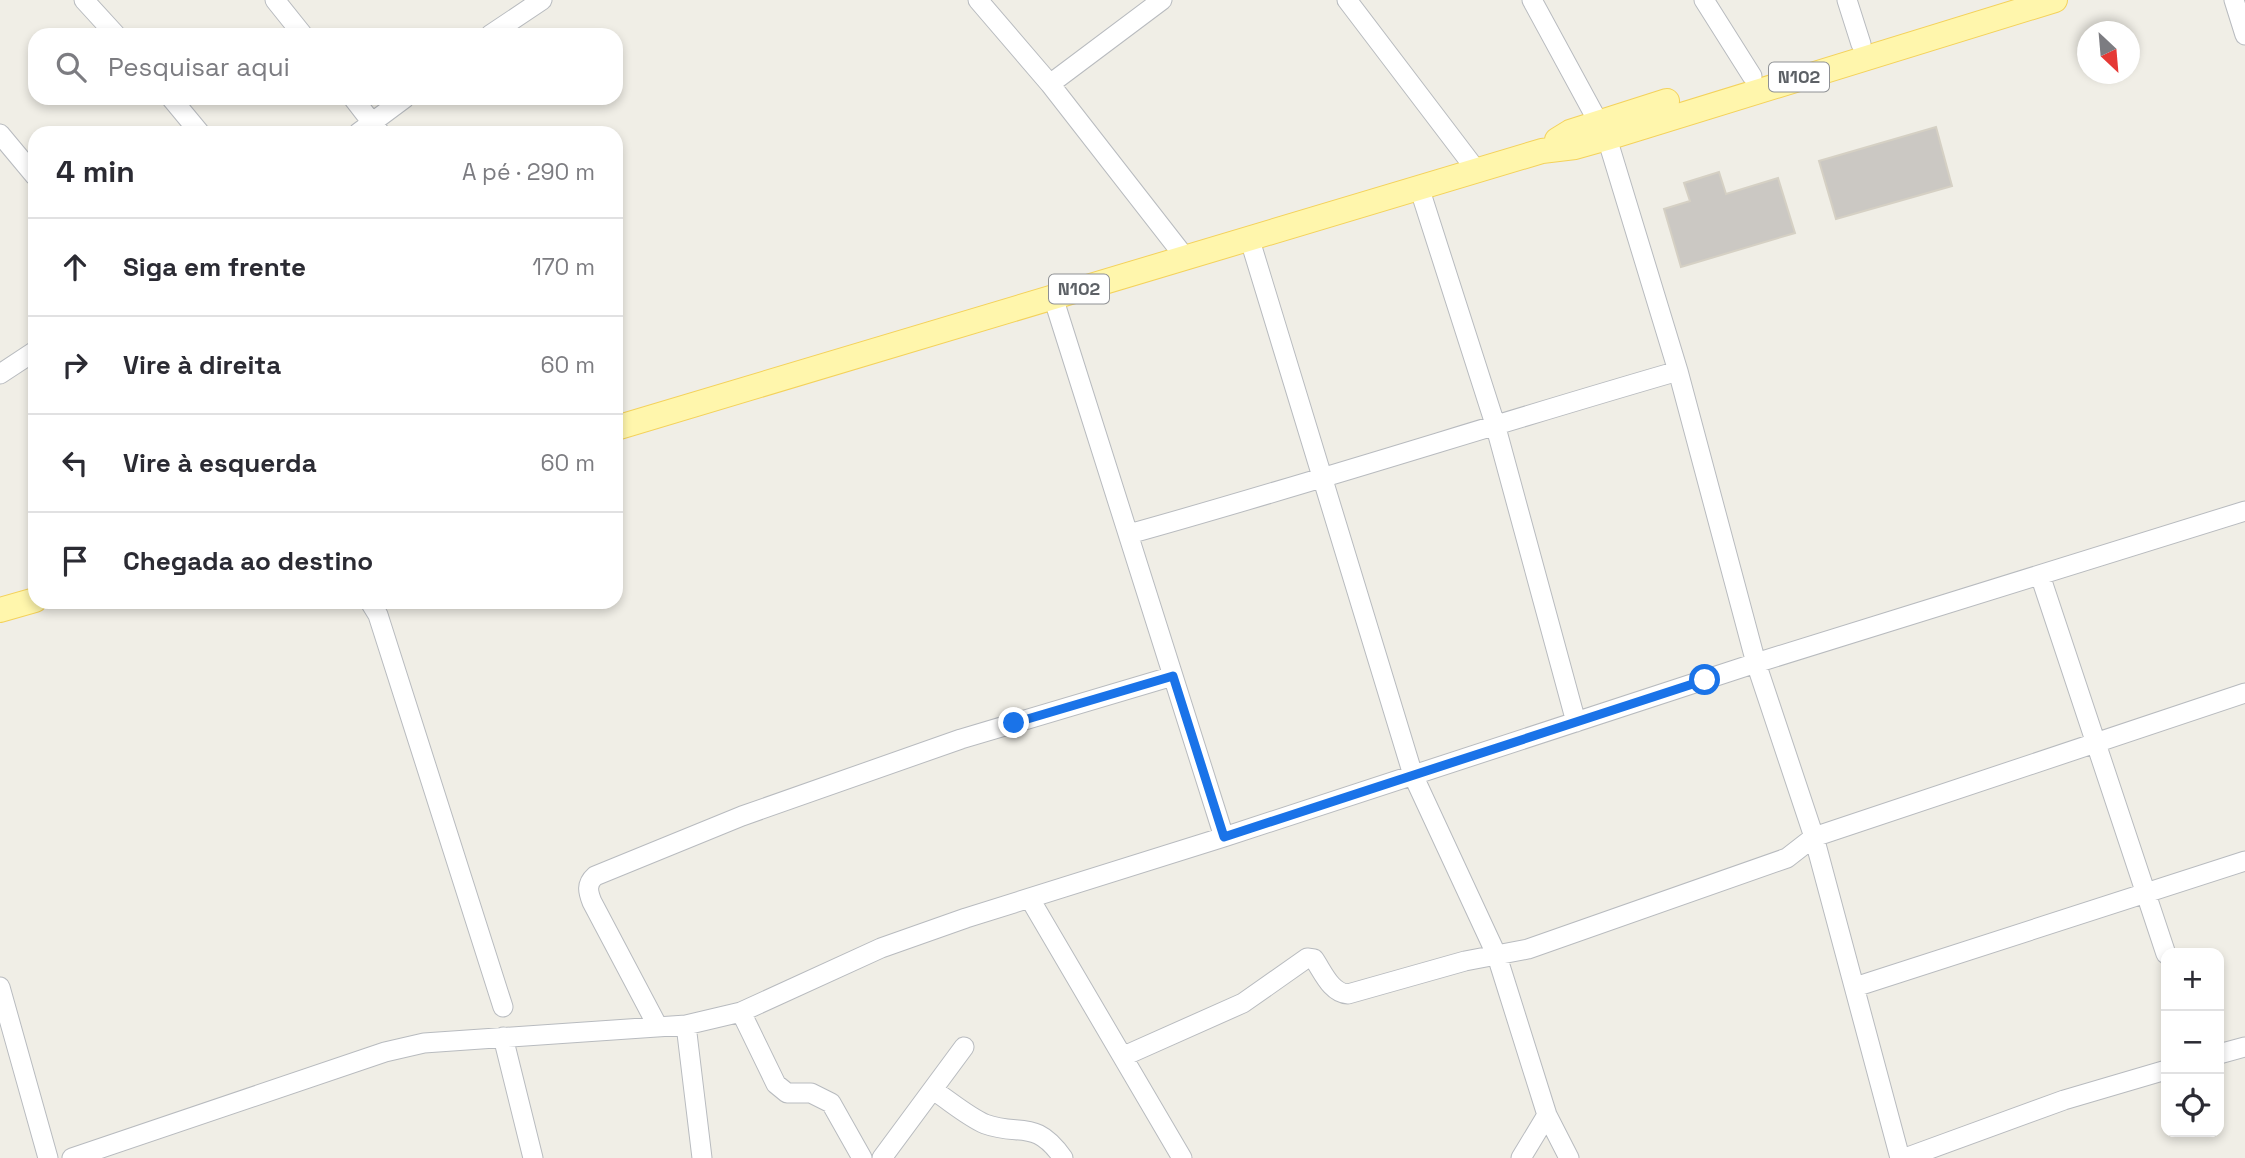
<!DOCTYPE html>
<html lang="pt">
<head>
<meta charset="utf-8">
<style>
	:root { --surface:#fff; --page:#f7f7f7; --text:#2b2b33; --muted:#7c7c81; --line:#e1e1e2 }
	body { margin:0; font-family:"Space Grotesk",sans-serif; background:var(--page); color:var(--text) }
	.controls { position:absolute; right:21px; bottom:21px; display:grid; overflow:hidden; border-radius:14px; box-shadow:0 4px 10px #0003 }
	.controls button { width:63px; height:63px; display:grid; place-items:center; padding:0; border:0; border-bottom:2px solid var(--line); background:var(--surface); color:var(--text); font:35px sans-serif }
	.compass { position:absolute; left:2077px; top:21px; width:63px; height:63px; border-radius:50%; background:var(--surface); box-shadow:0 4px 10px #0003; rotate:154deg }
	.stop { position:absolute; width:21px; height:21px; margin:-16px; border:5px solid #1a73e8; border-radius:50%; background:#fff }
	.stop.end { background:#1a73e8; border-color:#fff; box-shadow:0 2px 7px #0008 }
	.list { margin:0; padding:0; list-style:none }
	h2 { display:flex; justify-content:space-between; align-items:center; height:91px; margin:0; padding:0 28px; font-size:30px }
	h2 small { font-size:23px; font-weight:400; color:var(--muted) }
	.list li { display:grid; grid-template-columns:46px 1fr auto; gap:21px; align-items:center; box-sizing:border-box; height:98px; padding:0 28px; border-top:2px solid var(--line) }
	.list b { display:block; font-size:26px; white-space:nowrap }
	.list em { font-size:23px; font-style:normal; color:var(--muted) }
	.icon { flex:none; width:38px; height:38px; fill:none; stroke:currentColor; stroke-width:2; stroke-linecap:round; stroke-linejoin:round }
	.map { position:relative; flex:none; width:2245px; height:1158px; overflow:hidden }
	.search { position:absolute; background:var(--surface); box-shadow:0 4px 10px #0003; left:28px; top:28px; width:595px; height:77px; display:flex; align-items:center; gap:18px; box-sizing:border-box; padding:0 24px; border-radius:21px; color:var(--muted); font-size:26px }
	.panel { position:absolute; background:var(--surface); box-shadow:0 4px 10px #0003; left:28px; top:126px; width:595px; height:483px; border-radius:21px }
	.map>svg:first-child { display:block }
</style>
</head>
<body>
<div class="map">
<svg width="2245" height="1158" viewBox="0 0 2245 1158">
	<rect width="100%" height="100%" fill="#f0eee6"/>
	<path fill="#cbc8c3" stroke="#d5d0c4" stroke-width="2" d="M1936,127l16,59 -116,33 -17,-58z
		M1719,172l7,22 52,-16 17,55 -114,34 -17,-58 26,-8 -6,-18z"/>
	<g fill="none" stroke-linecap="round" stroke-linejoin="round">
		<g stroke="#b8bbbf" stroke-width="21">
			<path id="minor" d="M84,0l32,35
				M275,0l28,35
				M978,0l72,84 134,172
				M1347,0l130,171
				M1532,0l75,138 71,233 78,292 58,174 86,321
				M1704,0l48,76
				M1847,0l14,44
				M2234,0l11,35
				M490,35l52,-35
				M1050,84l112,-84
				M171,98l29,35
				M353,98l27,35
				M358,133l47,-35
				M0,134l35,42
				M1419,187l76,237 81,298
				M1249,237l164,538 84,181 50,159 22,43
				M1053,297l171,540
				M0,374l35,-23
				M1129,534c184,-51 365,-110 549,-163
				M2040,575l126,379
				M370,602l8,13 125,392
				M1030,899l152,259
				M0,987l48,171
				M1855,987l390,-126
				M741,1012l35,72 11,9h24l20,10 31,55
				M657,1025l-65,-123c-4,-10 -6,-18 3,-26l147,-60 219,-77 212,-63
				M686,1025l16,133
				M503,1037l30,121
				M2219,1054l26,-7
				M1124,1056l119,-53 64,-45 7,1c9,13 17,34 34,35l117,-33 63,-12 259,-91 27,-21 431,-144
				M933,1090c17,11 34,26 52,34 35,13 50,-6 78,34
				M72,1158l313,-106 39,-9 262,-18 55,-13 140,-64 85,-30 258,-81 532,-174 489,-152
				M882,1158l82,-111
				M1521,1158l26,-43
				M1905,1158l159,-58 102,-30"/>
		</g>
		<g stroke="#f4d25b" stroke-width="26">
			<path id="major" d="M1557,140l13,-8 97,-31
				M616,428l926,-277 33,-4 32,-9 448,-138
				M0,610l35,-10"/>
		</g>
		<use href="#minor" stroke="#fff" stroke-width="19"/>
		<use href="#major" stroke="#fff6ac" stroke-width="24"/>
	</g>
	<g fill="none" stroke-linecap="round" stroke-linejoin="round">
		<path stroke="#1a73e8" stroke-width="9" d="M1014,723l159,-47 51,161 481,-157"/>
	</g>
	<g text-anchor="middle" stroke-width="5" stroke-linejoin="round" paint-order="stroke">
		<g fill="#fff" stroke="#8e9094" stroke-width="2">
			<rect x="1769" y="62.5" width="60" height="29" rx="5"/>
			<rect x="1049" y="274.5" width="60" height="29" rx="5"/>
		</g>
		<g font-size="18" font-weight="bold" fill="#5d6166">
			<text x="1799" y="83">N102</text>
			<text x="1079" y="295">N102</text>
		</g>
	</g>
</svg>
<div class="controls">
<button>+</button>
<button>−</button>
<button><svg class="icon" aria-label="locate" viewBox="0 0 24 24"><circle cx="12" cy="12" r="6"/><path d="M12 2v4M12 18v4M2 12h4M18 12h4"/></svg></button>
</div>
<svg class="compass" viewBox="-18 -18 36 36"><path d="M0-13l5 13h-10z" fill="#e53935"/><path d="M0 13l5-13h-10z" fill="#7c7c81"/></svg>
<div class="stop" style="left:1705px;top:680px"></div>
<div class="stop end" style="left:1014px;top:723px"></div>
<div class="search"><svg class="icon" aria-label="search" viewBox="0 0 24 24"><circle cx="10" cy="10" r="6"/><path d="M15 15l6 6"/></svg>Pesquisar aqui</div>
<section class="panel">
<h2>4 min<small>A pé · 290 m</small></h2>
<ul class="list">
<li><svg class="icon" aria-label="ahead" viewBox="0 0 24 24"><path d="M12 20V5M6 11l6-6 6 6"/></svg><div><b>Siga em frente</b></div><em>170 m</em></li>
<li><svg class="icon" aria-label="right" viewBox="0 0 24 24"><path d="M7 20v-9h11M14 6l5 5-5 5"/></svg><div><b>Vire à direita</b></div><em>60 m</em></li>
<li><svg class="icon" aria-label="left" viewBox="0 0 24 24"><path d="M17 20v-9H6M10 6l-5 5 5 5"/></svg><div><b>Vire à esquerda</b></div><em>60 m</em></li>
<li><svg class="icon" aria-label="arrive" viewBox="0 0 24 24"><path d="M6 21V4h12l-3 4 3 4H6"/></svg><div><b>Chegada ao destino</b></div></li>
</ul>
</section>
</div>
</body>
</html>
